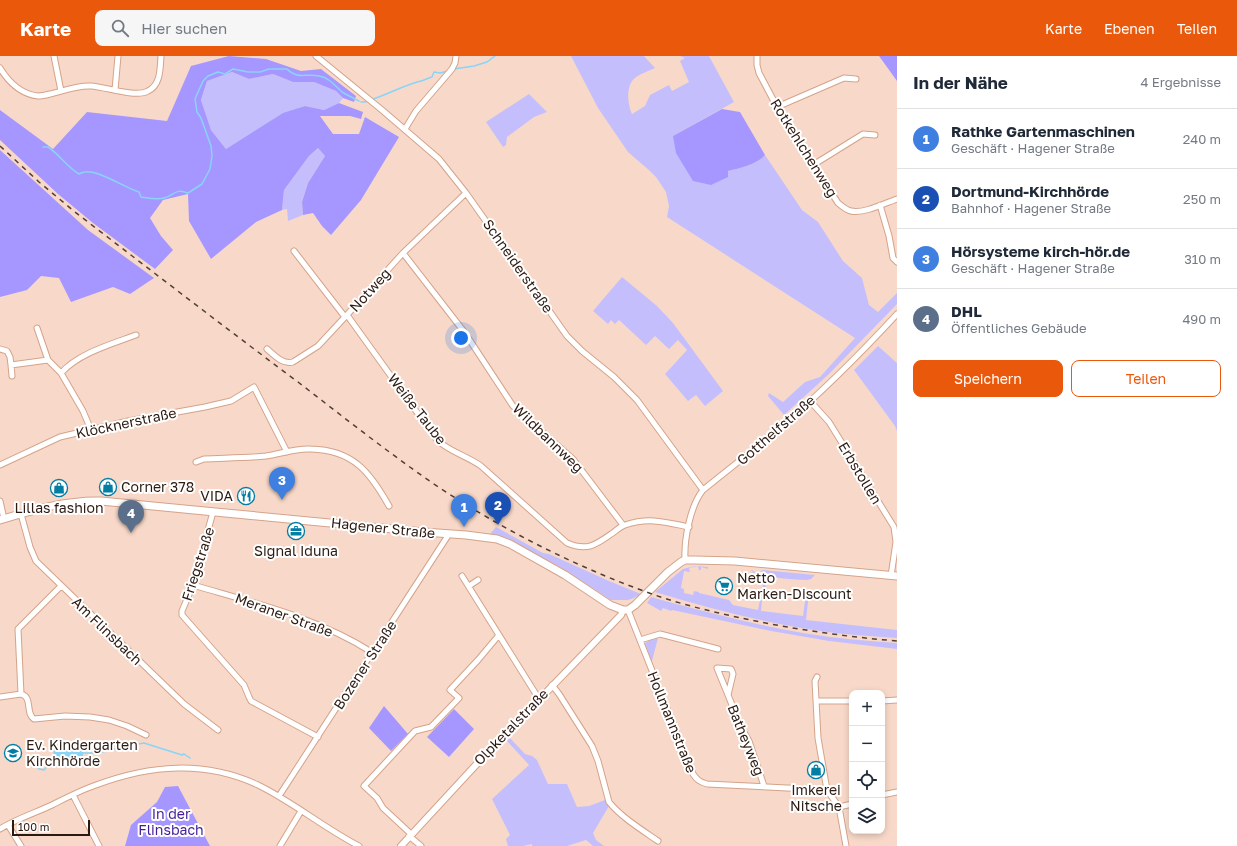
<!DOCTYPE html>
<html lang="de">
<head>
<meta charset="utf-8">
<style>
	:root { --surface:#fff; --page:#f6f6f7; --text:#1f2937; --muted:#747a83; --line:#e0e1e3; --accent:#ea580c }
	body { margin:0; font-family:"Golos Text",sans-serif; background:var(--page); color:var(--text) }
	.controls { position:absolute; right:12px; bottom:12px; display:grid; overflow:hidden; border-radius:8px; box-shadow:0 2px 6px #0003 }
	.controls button { width:36px; height:36px; display:grid; place-items:center; padding:0; border:0; border-bottom:1px solid var(--line); background:var(--surface); color:var(--text); font:20px sans-serif }
	.scale { position:absolute; left:12px; bottom:10px; width:78px; box-sizing:border-box; padding-left:4px; border:2px solid #2c1a11; border-top:0; font-size:11px; line-height:14px; white-space:nowrap; color:#2c1a11; -webkit-text-stroke:3px #fff; paint-order:stroke }
	.you { position:absolute; left:461px; top:282px; width:14px; height:14px; margin:-10px; border:3px solid #fff; border-radius:50%; background:#1a73e8; box-shadow:0 0 0 6px #1a73e833 }
	.badge { display:grid; place-items:center; width:26px; height:26px; border-radius:50%; background:var(--accent); color:#fff; font-size:13px; font-weight:700 }
	.pin { position:absolute; translate:-50% -33px; filter:drop-shadow(0 1px 2px #0008) }
	.pin::after { content:''; position:absolute; top:21px; width:14px; height:12px; background:inherit; clip-path:polygon(0 0,100% 0,50% 100%) }
	.list { margin:0; padding:0; list-style:none }
	h2 { display:flex; justify-content:space-between; align-items:center; height:52px; margin:0; padding:0 16px; font-size:17px }
	h2 small { font-size:13px; font-weight:400; color:var(--muted) }
	.list li { display:grid; grid-template-columns:26px 1fr auto; gap:12px; align-items:center; box-sizing:border-box; height:60px; padding:0 16px; border-top:1px solid var(--line) }
	.list b { display:block; font-size:15px; white-space:nowrap }
	.list p { margin:0; font-size:13px; white-space:nowrap; color:var(--muted) }
	.list em { font-size:13px; font-style:normal; color:var(--muted) }
	.actions { display:flex; gap:8px; padding:12px 16px }
	.actions a { flex:1; padding:9px 0; border:1px solid var(--accent); border-radius:8px; text-align:center; font-size:14px; color:var(--accent) }
	.actions .main { background:var(--accent); color:#fff }
	.icon { flex:none; width:22px; height:22px; fill:none; stroke:currentColor; stroke-width:2; stroke-linecap:round; stroke-linejoin:round }
	.map { position:relative; flex:none; width:897px; height:790px; overflow:hidden }
	header { display:flex; align-items:center; gap:24px; box-sizing:border-box; height:56px; padding:0 20px; background:var(--accent); color:#fff }
	header strong { font-size:19px }
	nav { display:flex; gap:22px; margin-inline-start:auto; font-size:14px }
	.search { width:280px; height:36px; background:var(--page); display:flex; align-items:center; gap:10px; box-sizing:border-box; padding:0 14px; border-radius:8px; color:var(--muted); font-size:15px }
	main { display:flex }
	aside { flex:1; background:var(--surface) }
	.map>svg:first-child { display:block }
</style>
</head>
<body>
<header>
<strong>Karte</strong>
<div class="search"><svg class="icon" aria-label="search" viewBox="0 0 24 24"><circle cx="10" cy="10" r="6"/><path d="M15 15l6 6"/></svg>Hier suchen</div>
<nav><a>Karte</a><a>Ebenen</a><a>Teilen</a></nav>
</header>
<main>
<div class="map">
<svg width="897" height="790" viewBox="0 0 897 790">
	<rect width="100%" height="100%" fill="#f8d9c9"/>
	<path fill="#c4bffc" d="M571,0h73l11,12c-7,3 -15,6 -20,10 -10,8 -7,27 -3,36l13,-8 5,-11 19,-10 3,6 17,-9 -9,-21 5,-3 -5,-2h29l25,46 -61,34 55,35c13,-3 28,-6 37,-16l37,55 16,12 25,39 19,17 7,27 9,7 19,-19v11l-68,70 -45,41 -16,-19 1,-3 14,9 22,-20 15,-5 35,-39 -188,-121 2,-11 -3,-14 -10,-15 -6,-6 -22,-19 -30,-44z
		M232,16l17,7 24,-5 20,8h21l22,9 7,7 -4,5 -15,7 -19,-4 -23,8 -56,35 -15,-19 -10,-30 6,-19z
		M529,38l18,18 -13,5 -27,20 -1,8 -3,2 -17,-25z
		M318,92l7,8 -17,27 -6,19 1,13 -15,6 -1,-12 -5,1 2,-20 25,-34z
		M622,221l35,29 16,17 50,68 -18,15 -9,-11 -8,6 -23,-27 22,-24 -9,-10 -9,9 -14,-13 -9,9 -27,-25 -4,4 -4,-4 -3,4 -15,-13z
		M878,290l19,17v68l-2,-5 -41,-56z
		M496,471l47,26 6,1 60,27 32,13 -7,4 -6,2h-17l-49,-32 -58,-31 -14,-3z
		M695,510l13,1v2l-7,-2v3h-2l-1,-4 -9,2 1,4 -6,-1 -3,17 3,1v4l9,2 1,-4 5,1v1l30,7 4,5 25,5 5,-25 -3,-1 -1,-4 -8,-10h1c6,5 13,10 14,18l-2,-1 -1,6h2l-1,6 -2,1 -1,11 42,5 3,-22 1,1 1,-2h1l-3,27 91,10v8c-23,-2 -47,-3 -70,-6 -58,-8 -116,-23 -172,-40l28,-23z
		M763,514l52,5 -4,4 -4,1c-14,-1 -37,0 -47,-9z
		M651,541c50,14 101,27 152,36 31,5 63,8 94,10v6l-68,-8 -58,-10 -99,-21 -1,1 -8,-3 -2,3 -14,-8z
		M653,582l5,-1v1l-6,23 -1,-1 -6,-17z
		M510,682l15,16 7,2 5,4 11,24h19l10,23 12,-1 16,-6 4,6 -16,27 3,7 8,6h-11l-7,-6 -19,6h-35v-2l-9,2h-15l-2,-7 4,-4 -18,-36 37,-34 -22,-24z"/>
	<path fill="#a597ff" d="M229,0l37,3 35,12 20,-2 35,27 -2,6 -11,-4 -7,-7 -22,-9h-21l-20,-8 -24,5 -17,-7 -25,9 -6,19 10,30 15,19 57,-36 22,-7 19,4 15,-7 24,9 -2,7 -11,-3h-30l13,18h26l6,-17 34,20 -38,63 -30,35 -9,-9 -9,-13 -10,2 -1,-13 6,-19 17,-27 -7,-8 -9,8 -25,34 -2,20 -26,12 -45,37 -22,-38 -1,-27 -25,6 -13,18 11,18 12,14 -18,19 -62,-46 -35,-29 -58,-54v-30l53,39 34,-37 80,9 24,-55z
		M879,0h18v25z
		M722,53l18,3 25,43c-9,10 -24,13 -37,16v6l-17,8 -18,-4 -17,-28 -3,-17z
		M0,94l88,80 66,48 -24,16 -17,-7 -42,15 -12,-24 -18,-2 -14,14 -27,7z
		M384,650l24,28 -17,17 -22,-23z
		M454,653l20,20 -25,28 -22,-20z
		M178,730l32,60h-85l6,-21 26,-23 8,-15z"/>
	<path fill="#89d4f7" d="M79,686h1l3,8v9l-23,7c-7,-5 -8,-12 -5,-20z"/>
	<g fill="none" stroke-linecap="round" stroke-linejoin="round">
		<path stroke="#89d4f7" stroke-width="1.5" d="M454,13l20,-3 13,-4 8,-6
			M373,43c16,-5 31,-14 48,-18 4,-1 7,-3 11,-4l2,-5 6,1 8,-2
			M361,46h3l5,-1
			M43,91h5c11,7 19,20 31,27 2,-1 4,-2 6,-2 14,-2 40,16 54,20l2,5c7,1 17,3 23,1 11,-3 11,-10 24,-5l14,-9 8,-15 2,-13 -1,-10 -10,-28 -4,-6 -2,-13 8,-18 5,-5 10,-4 7,2 8,-5 15,3h12l9,-3h18c11,11 19,4 32,7 11,2 15,9 23,16 5,3 11,6 17,9
			M83,697h15l29,-7 17,-3 38,12 2,-1 6,4
			M35,707l4,6 5,1 10,-11"/>
		<g stroke="#d4a38a" stroke-width="7">
			<path id="minor" d="M54,0l7,35
				M316,0l66,54 57,49 27,34 101,143 15,15 32,26 23,23 66,90
				M757,0v9l2,8 18,34 61,96c4,3 8,7 13,8 13,3 34,-8 46,-12
				M0,12c8,13 21,26 38,28 3,0 8,-1 12,-2 13,-3 28,-9 41,-8 15,1 45,12 57,5 13,-6 12,-23 13,-35
				M115,34l3,-34
				M777,51l67,-29 12,1
				M405,73l11,-18 36,-42 3,-6 1,-7
				M813,109l50,-31 12,1
				M880,149l9,31 4,22 4,4
				M294,195l51,66
				M403,197l62,80 48,73 60,53 50,66
				M347,259l90,125c13,12 30,16 44,26l86,77c21,9 30,1 47,-11 4,-3 7,-6 11,-7 24,-8 40,-3 64,2
				M37,272l11,32 13,13 22,38 8,19
				M0,293l7,2 3,6 1,8 37,-5
				M267,293c7,6 16,16 26,13l25,-16 27,-29 58,-64 63,-60
				M11,309l1,11
				M61,317c18,-20 51,-29 75,-38
				M810,345l19,21 65,105 2,15 -5,34
				M196,406l8,-3c20,-1 41,-1 62,-3 14,-2 30,-8 45,-7 42,1 59,23 78,57
				M0,409l60,-28 68,-16 77,-14 26,-6 23,-14 33,65
				M0,445l4,18
				M213,456l-20,73 -11,26v4l62,70 5,12 2,4 67,36
				M21,458l9,33 6,14 148,143 34,26
				M685,504c-1,-20 5,-54 18,-70 26,-21 53,-42 78,-63 41,-35 80,-74 116,-113
				M462,520l77,123
				M193,529c61,18 126,33 180,68
				M469,530l9,-6
				M628,554l65,164c4,6 7,8 14,10l120,6 12,17
				M640,584l20,-6 58,15
				M817,621l-2,4 3,57 9,52
				M552,629l7,9 33,52 6,15 11,41c12,15 33,28 49,39
				M21,638c12,3 4,19 13,25l31,-3 25,1 19,3 18,6 19,9
				M21,638l-3,-65 43,-43
				M728,639l-11,-27 14,1 1,2 1,3 -5,21 13,32 8,14 15,45
				M0,641l21,-3
				M816,645h36
				M882,645l15,-1
				M73,739l26,51
				M882,739l15,-3
				M279,740l170,-262
				M8,769l13,21
				M0,773c16,-10 35,-16 52,-24 14,-7 29,-15 44,-20 54,-20 108,-25 162,0 35,17 66,43 101,61
				M411,778l-28,-26 -6,-10 -13,-12 51,-55 16,-4 28,-29 -9,-8 28,-30 21,-25
				M409,780l12,10
				M280,790l21,-35
				M846,790l-7,-39 13,-3"/>
		</g>
		<g stroke="#d4a38a" stroke-width="8">
			<path id="tertiary" d="M401,790l73,-79 147,-152 2,-5"/>
		</g>
		<g stroke="#d4a38a" stroke-width="9">
			<path id="secondary" d="M0,464c33,-10 67,-20 101,-19l323,31 42,3 31,4 13,5 55,31 45,30 13,5h5l7,-5 33,-33 13,-10 4,-2h9l41,1 162,15"/>
		</g>
		<use href="#minor" stroke="#fff" stroke-width="5"/>
		<use href="#tertiary" stroke="#fff" stroke-width="6"/>
		<use href="#secondary" stroke="#fff" stroke-width="7"/>
		<path stroke="#533f35" stroke-width="1.5" stroke-dasharray="5 5" stroke-linecap="butt" d="M0,90l39,36 36,30c74,57 148,114 223,170 44,34 87,68 133,100 65,44 137,81 210,108 26,10 52,17 78,23 59,14 118,23 178,28"/>
	</g>
	<defs>
		<g id="shop-ring" transform="scale(0.9)"><circle r="9.5" fill="#fff" stroke="#027ea4" stroke-width="1.5"/><path d="M-5-2.5h2.3a2.7 3.5 0 0 1 5.4 0H5L5.5 6h-11ZM-1.5-2.5h3a1.5 2.3 0 0 0-3 0Z" fill="#027ea4"/></g>
		<g id="restaurant-ring" transform="scale(0.9)"><circle r="9.5" fill="#fff" stroke="#027ea4" stroke-width="1.5"/><path d="M-5-6h1v4h1v-4h1v4h1v-4h1v5L-1.5 .5V6h-2V.5L-5-1ZM5-6V6H3V1.5H1.5Q1.5-4 5-6Z" fill="#027ea4"/></g>
		<g id="office-ring" transform="scale(0.9)"><circle r="9.5" fill="#fff" stroke="#027ea4" stroke-width="1.5"/><path d="M-6-3h4V-5.5h4V-3h4V5H-6ZM-1-4.5V-3h2v-1.5ZM-6 0V1H6V0Z" fill="#027ea4"/></g>
		<g id="supermarket-ring" transform="scale(0.9)"><circle r="9.5" fill="#fff" stroke="#027ea4" stroke-width="1.5"/><path d="M-6-5.5h2.5l.6 2H6L4.5 2H-2.5L-4.4-4H-6ZM-1.5 3.2a1.3 1.3 0 1 0 .1 0ZM3 3.2a1.3 1.3 0 1 0 .1 0Z" fill="#027ea4"/></g>
		<g id="school-ring" transform="scale(0.9)"><circle r="9.5" fill="#fff" stroke="#027ea4" stroke-width="1.5"/><path d="M0-5L7-2L0 1L-7-2ZM-4 1L0 2.5L4 1V4Q0 6-4 4Z" fill="#027ea4"/></g>
	</defs>
	<g fill-rule="evenodd">
		<use href="#shop-ring" x="108" y="431"/>
		<use href="#shop-ring" x="59" y="432"/>
		<use href="#restaurant-ring" x="246" y="440"/>
		<use href="#office-ring" x="296" y="475"/>
		<use href="#supermarket-ring" x="724" y="530"/>
		<use href="#school-ring" x="13" y="697"/>
		<use href="#shop-ring" x="816" y="714"/>
	</g>
	<g text-anchor="middle" stroke-width="4" stroke-linejoin="round" paint-order="stroke">
		<g font-size="14" fill="#2c1a11" stroke="#fff">
			<text transform="translate(804 92) rotate(58)" y="5">Rotkehlchenweg</text>
			<text transform="translate(518 210) rotate(55)" y="5">Schneiderstraße</text>
			<text transform="translate(370 234) rotate(-48)" y="5">Notweg</text>
			<text transform="translate(417 353) rotate(52)" y="5">Weiße Taube</text>
			<text transform="translate(126 367) rotate(-12)" y="5">Klöcknerstraße</text>
			<text transform="translate(776 374) rotate(-41)" y="5">Gotthelfstraße</text>
			<text transform="translate(548 382) rotate(44)" y="5">Wildbannweg</text>
			<text transform="translate(860 417) rotate(59)" y="5">Erbstollen</text>
			<text transform="translate(383 472) rotate(6)" y="5">Hagener Straße</text>
			<text transform="translate(198 508) rotate(-72)" y="5">Friegstraße</text>
			<text transform="translate(284 559) rotate(20)" y="5">Meraner Straße</text>
			<text transform="translate(107 575) rotate(44)" y="5">Am Flinsbach</text>
			<text transform="translate(365 609) rotate(-57)" y="5">Bozener Straße</text>
			<text transform="translate(672 666) rotate(68)" y="5">Hollmannstraße</text>
			<text transform="translate(511 671) rotate(-46)" y="5">Olpketalstraße</text>
			<text transform="translate(746 684) rotate(68)" y="5">Batheyweg</text>
		</g>
		<g font-size="14" fill="#2c1a11" stroke="#fff" text-anchor="start">
			<text x="121" y="436">Corner 378</text>
			<text x="233" y="445" text-anchor="end">VIDA</text>
			<text x="59" y="457" text-anchor="middle">Lillas fashion</text>
			<text x="296" y="500" text-anchor="middle">Signal Iduna</text>
			<text x="737" y="527">Netto<tspan x="737" dy="16">Marken-Discount</tspan></text>
			<text x="26" y="694">Ev. Kindergarten<tspan x="26" dy="16">Kirchhörde</tspan></text>
			<text x="816" y="739" text-anchor="middle">Imkerei<tspan x="816" dy="16">Nitsche</tspan></text>
		</g>
		<g font-size="14" fill="#421d95" stroke="#fff">
			<text x="171" y="763">In der<tspan x="171" dy="16">Flinsbach</tspan></text>
		</g>
	</g>
</svg>
<div class="controls">
<button>+</button>
<button>−</button>
<button><svg class="icon" aria-label="locate" viewBox="0 0 24 24"><circle cx="12" cy="12" r="6"/><path d="M12 2v4M12 18v4M2 12h4M18 12h4"/></svg></button>
<button><svg class="icon" aria-label="layers" viewBox="0 0 24 24"><path d="M12 4l9 5-9 5-9-5zM3 14l9 5 9-5"/></svg></button>
</div>
<div class="scale">100 m</div>
<div class="you"></div>
<div class="pin badge" style="left:464px;top:471px;background:#3f7fe0">1</div>
<div class="pin badge" style="left:498px;top:469px;background:#1a4fb4">2</div>
<div class="pin badge" style="left:282px;top:444px;background:#3f7fe0">3</div>
<div class="pin badge" style="left:131px;top:477px;background:#5c6f8a">4</div>
</div>
<aside>
<h2>In der Nähe<small>4 Ergebnisse</small></h2>
<ul class="list">
<li><span class="badge" style="background:#3f7fe0">1</span><div><b>Rathke Gartenmaschinen</b><p>Geschäft · Hagener Straße</p></div><em>240 m</em></li>
<li><span class="badge" style="background:#1a4fb4">2</span><div><b>Dortmund-Kirchhörde</b><p>Bahnhof · Hagener Straße</p></div><em>250 m</em></li>
<li><span class="badge" style="background:#3f7fe0">3</span><div><b>Hörsysteme kirch-hör.de</b><p>Geschäft · Hagener Straße</p></div><em>310 m</em></li>
<li><span class="badge" style="background:#5c6f8a">4</span><div><b>DHL</b><p>Öffentliches Gebäude</p></div><em>490 m</em></li>
</ul>
<div class="actions"><a class="main">Speichern</a><a>Teilen</a></div>
</aside>
</main>
</body>
</html>
